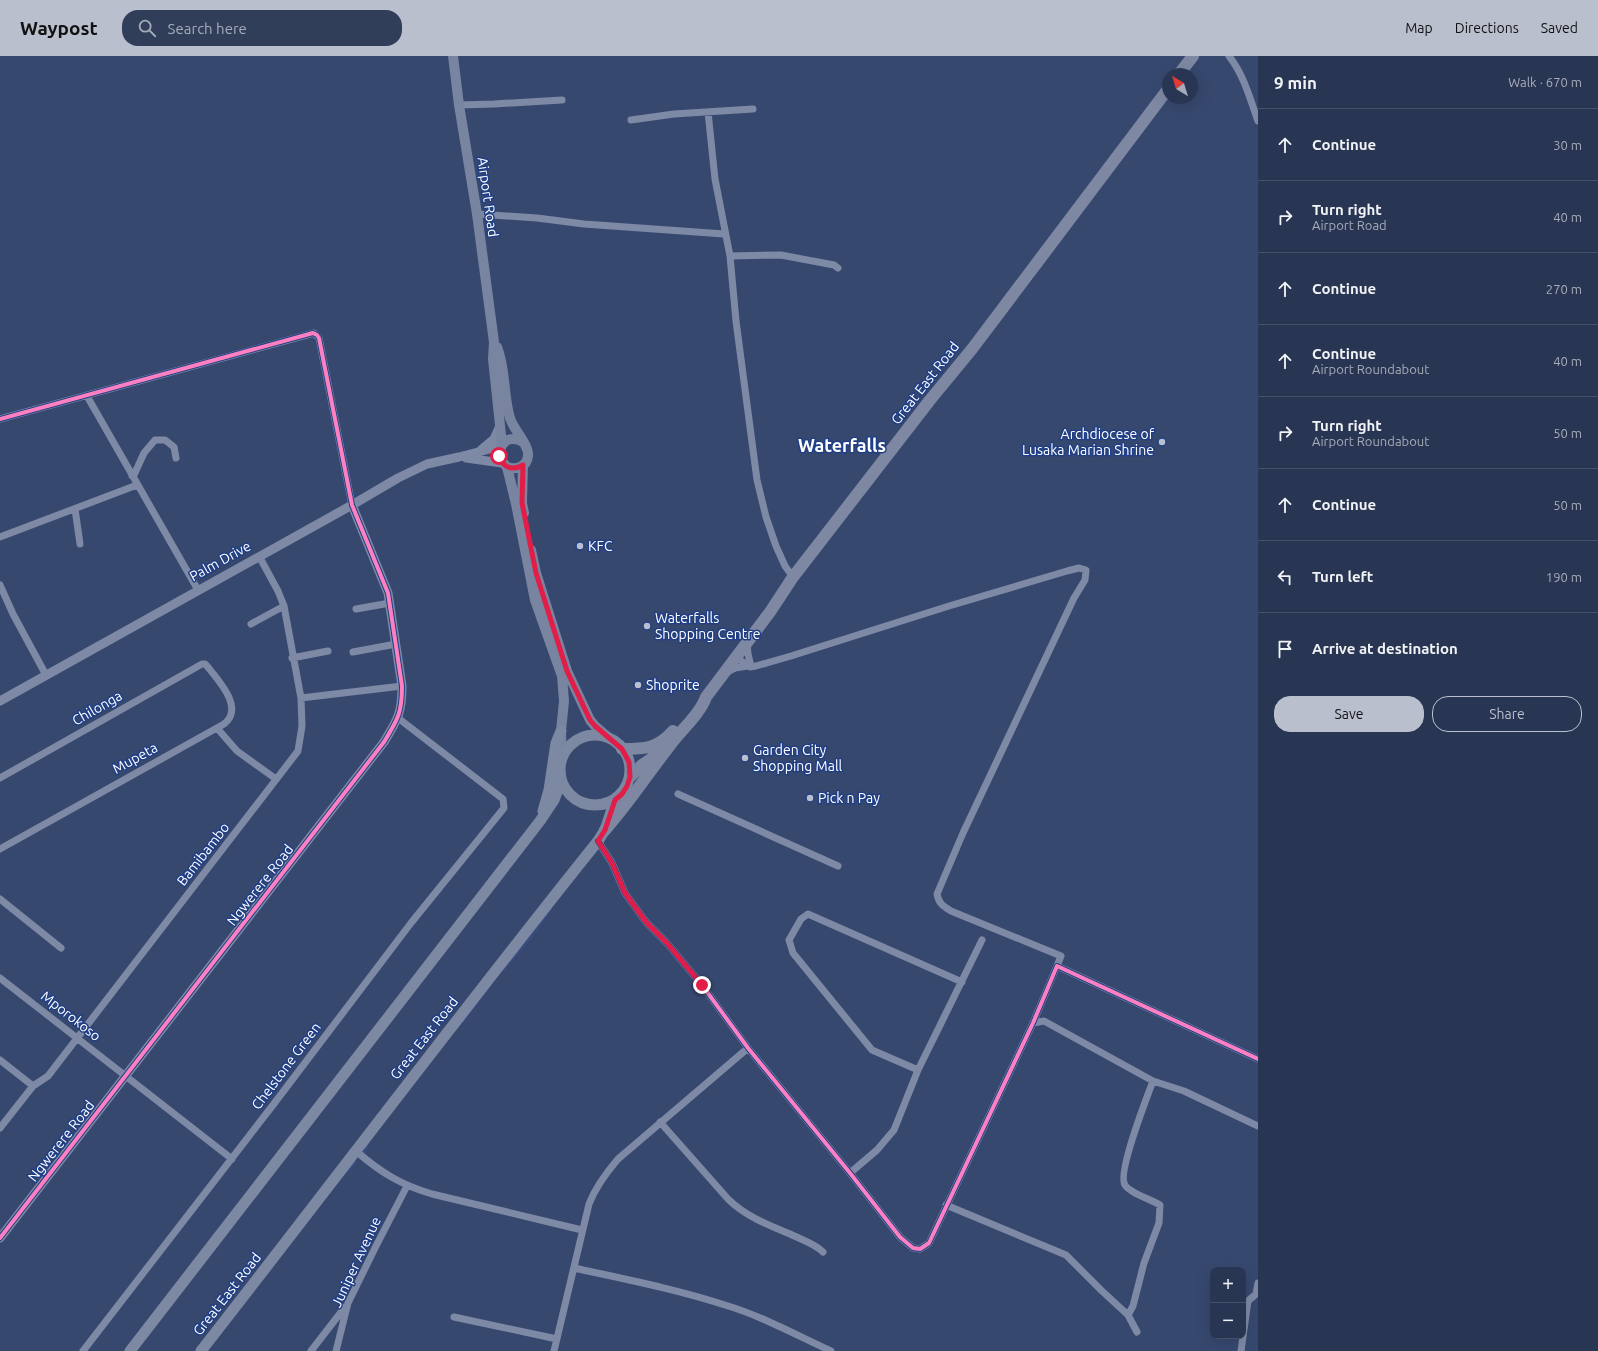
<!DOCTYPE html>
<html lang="en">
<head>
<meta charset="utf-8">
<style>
	:root { --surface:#293653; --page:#313e5a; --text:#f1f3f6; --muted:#a5abb8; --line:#45506a; --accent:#b9bfcd }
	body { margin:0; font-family:Ubuntu,sans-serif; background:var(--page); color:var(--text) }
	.controls { position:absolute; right:12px; bottom:12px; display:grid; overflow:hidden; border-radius:8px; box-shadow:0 4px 16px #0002 }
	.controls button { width:36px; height:36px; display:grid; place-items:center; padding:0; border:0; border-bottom:1px solid var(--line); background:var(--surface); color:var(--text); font:20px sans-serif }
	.compass { position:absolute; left:1162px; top:12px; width:36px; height:36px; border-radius:50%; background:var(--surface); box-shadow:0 4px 16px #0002; rotate:322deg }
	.stop { position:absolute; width:12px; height:12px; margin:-9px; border:3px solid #e11d48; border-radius:50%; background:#fff }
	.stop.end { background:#e11d48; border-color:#fff; box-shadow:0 1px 4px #0008 }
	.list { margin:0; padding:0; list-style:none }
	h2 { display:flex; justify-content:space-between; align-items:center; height:52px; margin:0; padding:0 16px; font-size:17px }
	h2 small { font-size:13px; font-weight:400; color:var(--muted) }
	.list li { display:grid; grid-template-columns:26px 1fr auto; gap:12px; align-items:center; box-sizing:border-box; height:72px; padding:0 16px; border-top:1px solid var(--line) }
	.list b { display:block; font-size:15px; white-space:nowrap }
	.list p { margin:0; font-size:13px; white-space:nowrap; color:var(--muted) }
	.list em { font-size:13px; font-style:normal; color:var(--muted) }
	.actions { display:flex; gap:8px; padding:12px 16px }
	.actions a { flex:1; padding:9px 0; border:1px solid var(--accent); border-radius:16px; text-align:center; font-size:14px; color:var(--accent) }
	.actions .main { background:var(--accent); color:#111 }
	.icon { flex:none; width:22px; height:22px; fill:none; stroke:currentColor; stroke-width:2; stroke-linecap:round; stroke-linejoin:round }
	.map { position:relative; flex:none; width:1258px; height:1295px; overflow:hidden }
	header { display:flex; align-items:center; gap:24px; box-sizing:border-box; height:56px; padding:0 20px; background:var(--accent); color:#111 }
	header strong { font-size:19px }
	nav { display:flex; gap:22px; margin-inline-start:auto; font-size:14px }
	.search { width:280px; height:36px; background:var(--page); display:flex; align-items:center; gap:10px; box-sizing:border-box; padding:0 14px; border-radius:16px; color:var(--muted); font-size:15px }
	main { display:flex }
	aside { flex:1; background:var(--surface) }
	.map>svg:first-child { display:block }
</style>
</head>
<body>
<header>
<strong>Waypost</strong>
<div class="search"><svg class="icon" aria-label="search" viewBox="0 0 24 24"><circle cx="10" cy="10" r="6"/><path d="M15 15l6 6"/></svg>Search here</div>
<nav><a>Map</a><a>Directions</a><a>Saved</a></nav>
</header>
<main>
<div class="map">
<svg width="1258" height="1295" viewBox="0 0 1258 1295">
	<rect width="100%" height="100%" fill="#37486f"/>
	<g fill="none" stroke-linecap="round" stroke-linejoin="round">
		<path stroke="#394e82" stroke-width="2" d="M503,914l28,-33 20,-28
			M460,969l28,-36
			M365,1096l4,-10
			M345,1118l10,-11"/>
		<path stroke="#7e89a5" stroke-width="7" d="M1229,0c15,19 21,43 29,65
			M459,49l35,-1 68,-4
			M708,56l7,67 15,77 6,65 21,159 9,37 10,29 9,20 8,11
			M631,64l43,-6 79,-5
			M477,158l60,4 47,6 140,10
			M730,200l51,-1 53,10 4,3
			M87,340l111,194
			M0,363l314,-86 5,5 33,167
			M132,420l2,-1 10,-22 11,-13h10l9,7 2,11
			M75,453l5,35
			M0,481l137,-52
			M0,529l13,29 33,61
			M356,553l34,-6
			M251,568l33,-18
			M747,587l1,11 2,8
			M353,596l43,-8
			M736,601l14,10 6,-1 35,-10 158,-50 118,-35 12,-3 7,2 -1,10 -11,18 -111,235 -26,61c2,10 6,12 14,17l110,45 -4,10
			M292,602l36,-7
			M727,616l8,-4 13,-2
			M301,642l101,-12
			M217,672l20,23 39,28
			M0,722l202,-114h3l2,2c11,14 38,42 17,58l-224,125
			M678,738l160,72
			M598,785l14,22 13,30 21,29 20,20 36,43 46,63 102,125 50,64 13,11 7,1 9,-6 104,-220 24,-57 201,93
			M0,843l61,49
			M0,922l232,181
			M1033,967l11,-2 109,60 31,10 74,35
			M0,1004l33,26
			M918,1014l-46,-20 -79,-97 -4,-13 12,-21 7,-5 154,68
			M660,1066l68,77c17,17 40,26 62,35 12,6 24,9 33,18
			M0,1072l33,-42 15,-10 250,-325 4,-25 -1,-28 -17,-92 -6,-15 -19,-35
			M356,1095c24,21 45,34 76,43l150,36
			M850,1117l27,-23 17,-20 24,-60 64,-130
			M946,1149l120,50 36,36 26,24
			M574,1212c50,11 102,21 151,37 37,11 71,30 106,46
			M454,1261l103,22
			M1137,1276l-9,-17 5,-9 11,-43 15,-40 1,-18c-10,-6 -30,-12 -35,-20 -8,-11 22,-88 28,-104
			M83,1295l190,-246 138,-182 93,-115 -1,-9 -105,-81
			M311,1295l34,-44
			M336,1295l12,-48 28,-57 31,-60
			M554,1295l35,-147c7,-18 17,-31 29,-45l130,-111
			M1241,1295l7,-50 8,-7 2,-11"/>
		<path stroke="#7e89a5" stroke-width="9" d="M481,394l13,-11 6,-13
			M466,402l36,5
			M0,645l352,-196 46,-27 29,-14 32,-7 42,-11
			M0,1182l384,-496c14,-23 18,-29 18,-56l-14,-93 -36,-88"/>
		<path stroke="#7884a0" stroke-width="10" d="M453,0l6,49 18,109 17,128 -1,17 9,85
			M497,291c9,22 6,48 13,71 3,11 20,28 18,38 -1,11 -12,14 -21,11 -16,-15 -2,-36 16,-25
			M523,409l-1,38 2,10
			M507,411l9,37 19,96 27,76 2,25 -3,30 1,27
			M531,494l5,23 31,98 23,49 5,6 13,11"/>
		<path stroke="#7d88a2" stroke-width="11" d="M560 714a35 35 0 1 1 70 0a35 35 0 1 1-70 0Z
			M543,755l6,-21 7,-47 5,-12
			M130,1295l410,-530 14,-21 7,-19
			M201,1295c133,-170 262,-342 397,-510l7,-11 10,-30"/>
		<path stroke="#7e88a2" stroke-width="12" d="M1179,18l14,-18
			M622,693c23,0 35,0 51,-18
			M630,721l12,-12 18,-12
			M605,774c24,-27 44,-58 66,-86 11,-15 29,-30 35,-47l64,-85 23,-35 137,-177 42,-51 196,-260"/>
		<g stroke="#203f86" stroke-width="6">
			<path id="cycleway" d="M0,363l313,-86 4,2 2,3 33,167 36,88 14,93c0,27 -4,33 -18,56l-384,496
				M598,785l14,22 13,30 21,29 20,20 36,43 46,63 102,125 50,64 13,11 7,1 9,-6 104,-220 24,-57 201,93"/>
		</g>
		<use href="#cycleway" stroke="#ff80c0" stroke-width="4"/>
	</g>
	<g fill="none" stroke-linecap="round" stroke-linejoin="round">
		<path stroke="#e11d48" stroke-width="5" d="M499,400c4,12 14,15 24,9l-1,38 14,70 31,98 23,49 5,6 27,23 7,13 1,15 -3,9 -5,8 -7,6 -10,30 -7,11 14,22 13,30 21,29 20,20 36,43"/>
	</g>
	<g fill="#b9bfcd" stroke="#203f86" stroke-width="1.5">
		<circle cx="1162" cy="386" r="4"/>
		<circle cx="580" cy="490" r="4"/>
		<circle cx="647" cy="570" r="4"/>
		<circle cx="638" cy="629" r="4"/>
		<circle cx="745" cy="702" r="4"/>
		<circle cx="810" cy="742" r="4"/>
	</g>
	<g text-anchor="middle" stroke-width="3" stroke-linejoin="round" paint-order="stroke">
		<g font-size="14" fill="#fff" stroke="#203f86">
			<text transform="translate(488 141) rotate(82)" y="5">Airport Road</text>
			<text transform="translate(925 327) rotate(-52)" y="5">Great East Road</text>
			<text transform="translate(220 505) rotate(-29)" y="5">Palm Drive</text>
			<text transform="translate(97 652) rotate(-30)" y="5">Chilonga</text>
			<text transform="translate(135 702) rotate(-29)" y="5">Mupeta</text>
			<text transform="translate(203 798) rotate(-52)" y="5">Bamibambo</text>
			<text transform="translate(260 829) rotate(-52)" y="5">Ngwerere Road</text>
			<text transform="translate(71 960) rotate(38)" y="5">Mporokoso</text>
			<text transform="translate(424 982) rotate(-52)" y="5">Great East Road</text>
			<text transform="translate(286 1010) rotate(-53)" y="5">Chelstone Green</text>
			<text transform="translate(61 1085) rotate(-52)" y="5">Ngwerere Road</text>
			<text transform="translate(356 1206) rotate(-65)" y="5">Juniper Avenue</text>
			<text transform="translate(227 1238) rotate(-52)" y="5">Great East Road</text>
		</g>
		<g font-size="14" fill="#fff" stroke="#203f86" text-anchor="start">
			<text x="1154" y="383" text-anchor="end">Archdiocese of<tspan x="1154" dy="16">Lusaka Marian Shrine</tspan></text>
			<text x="588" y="495">KFC</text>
			<text x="655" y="567">Waterfalls<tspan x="655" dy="16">Shopping Centre</tspan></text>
			<text x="646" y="634">Shoprite</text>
			<text x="753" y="699">Garden City<tspan x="753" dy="16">Shopping Mall</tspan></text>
			<text x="818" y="747">Pick n Pay</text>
		</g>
		<g font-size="18" font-weight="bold" fill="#fff" stroke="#203f86">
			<text x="842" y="396">Waterfalls</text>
		</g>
	</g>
</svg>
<div class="controls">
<button>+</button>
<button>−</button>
</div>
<svg class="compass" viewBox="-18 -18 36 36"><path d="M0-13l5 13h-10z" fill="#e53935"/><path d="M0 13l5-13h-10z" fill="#a5abb8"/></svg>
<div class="stop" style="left:499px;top:400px"></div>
<div class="stop end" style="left:702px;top:929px"></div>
</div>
<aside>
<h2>9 min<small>Walk · 670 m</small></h2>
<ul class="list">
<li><svg class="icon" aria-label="ahead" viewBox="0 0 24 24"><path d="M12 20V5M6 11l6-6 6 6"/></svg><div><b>Continue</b></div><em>30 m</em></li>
<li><svg class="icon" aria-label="right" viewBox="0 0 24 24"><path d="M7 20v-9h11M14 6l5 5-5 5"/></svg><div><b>Turn right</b><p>Airport Road</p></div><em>40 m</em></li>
<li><svg class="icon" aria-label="ahead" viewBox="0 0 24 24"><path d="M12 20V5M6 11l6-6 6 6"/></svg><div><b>Continue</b></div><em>270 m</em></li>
<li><svg class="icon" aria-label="ahead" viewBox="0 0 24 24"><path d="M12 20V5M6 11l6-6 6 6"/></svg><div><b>Continue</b><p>Airport Roundabout</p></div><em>40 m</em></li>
<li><svg class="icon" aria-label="right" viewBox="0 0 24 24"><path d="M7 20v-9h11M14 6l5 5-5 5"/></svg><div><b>Turn right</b><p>Airport Roundabout</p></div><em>50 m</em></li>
<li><svg class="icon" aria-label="ahead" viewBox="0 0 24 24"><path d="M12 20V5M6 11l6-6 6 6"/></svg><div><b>Continue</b></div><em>50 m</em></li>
<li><svg class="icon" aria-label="left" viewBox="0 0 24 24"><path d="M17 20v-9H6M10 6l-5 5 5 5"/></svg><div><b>Turn left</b></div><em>190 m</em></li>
<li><svg class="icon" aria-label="arrive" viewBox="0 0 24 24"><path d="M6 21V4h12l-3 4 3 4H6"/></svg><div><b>Arrive at destination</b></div></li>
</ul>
<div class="actions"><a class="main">Save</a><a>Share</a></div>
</aside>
</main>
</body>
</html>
